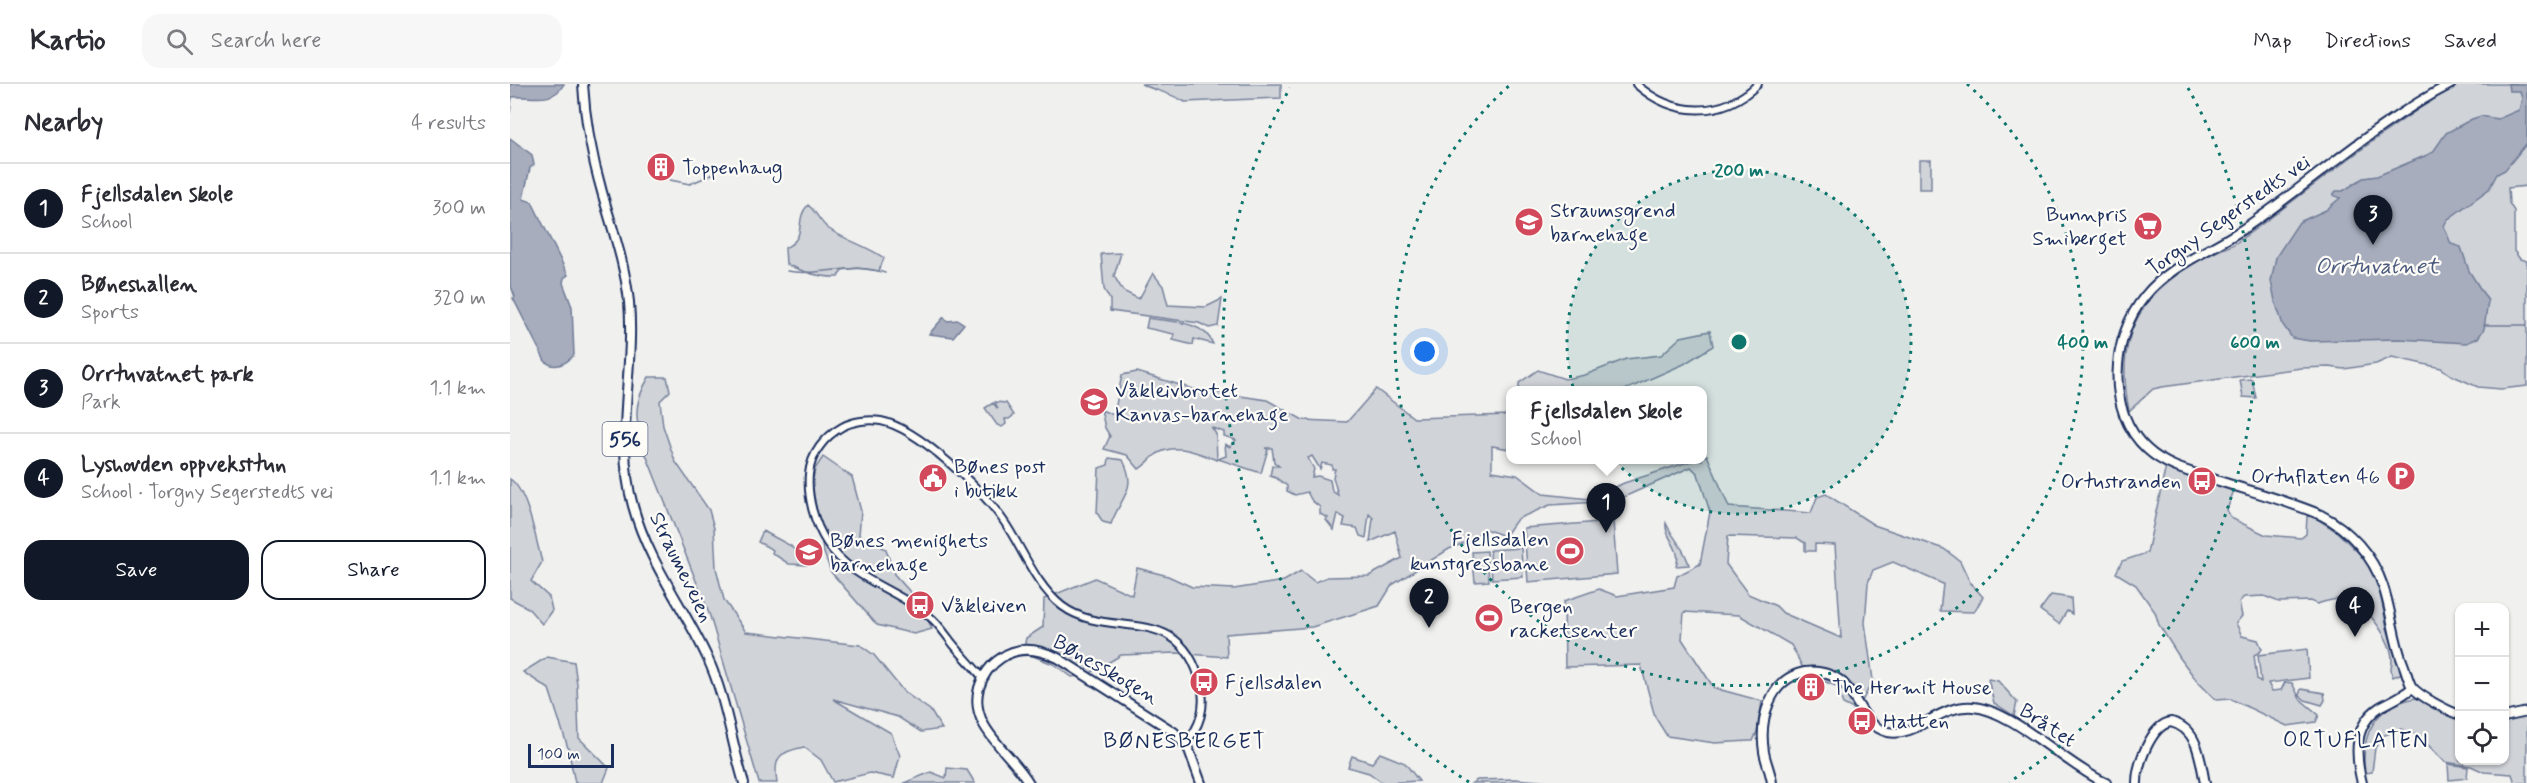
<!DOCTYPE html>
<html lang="en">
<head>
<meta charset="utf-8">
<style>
	:root { --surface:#fff; --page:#f7f7f7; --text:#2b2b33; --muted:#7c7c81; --line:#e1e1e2; --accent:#111827 }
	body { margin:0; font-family:Mynerve,sans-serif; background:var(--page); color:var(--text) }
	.controls { position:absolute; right:18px; bottom:18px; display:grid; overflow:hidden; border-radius:12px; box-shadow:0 2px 4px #0004 }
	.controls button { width:54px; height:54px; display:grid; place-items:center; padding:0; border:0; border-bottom:2px solid var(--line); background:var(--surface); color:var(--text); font:30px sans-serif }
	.scale { position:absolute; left:18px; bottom:15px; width:86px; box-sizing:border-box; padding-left:6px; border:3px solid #1b2f5e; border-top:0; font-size:16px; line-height:21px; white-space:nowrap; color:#1b2f5e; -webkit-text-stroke:4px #fdfcf7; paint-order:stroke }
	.you { position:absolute; left:915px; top:268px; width:21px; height:21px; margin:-15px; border:4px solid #fff; border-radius:50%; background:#1a73e8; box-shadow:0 0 0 9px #1a73e833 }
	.badge { display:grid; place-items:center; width:39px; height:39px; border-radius:50%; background:var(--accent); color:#fff; font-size:20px; font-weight:700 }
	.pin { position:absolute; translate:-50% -50px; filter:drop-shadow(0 2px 3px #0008) }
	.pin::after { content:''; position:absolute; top:32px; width:21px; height:18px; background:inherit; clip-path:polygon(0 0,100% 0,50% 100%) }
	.popup { position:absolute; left:996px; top:302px; width:201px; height:78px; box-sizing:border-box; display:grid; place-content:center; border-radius:12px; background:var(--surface); filter:drop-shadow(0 2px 4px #0005); font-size:20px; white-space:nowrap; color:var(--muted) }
	.popup b { font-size:22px; color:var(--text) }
	.popup::after { content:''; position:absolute; left:50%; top:100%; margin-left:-12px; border:12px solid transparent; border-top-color:var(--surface) }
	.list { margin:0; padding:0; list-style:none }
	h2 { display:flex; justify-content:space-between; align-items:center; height:78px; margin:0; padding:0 24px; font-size:26px }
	h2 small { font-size:20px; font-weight:400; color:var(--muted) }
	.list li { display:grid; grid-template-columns:39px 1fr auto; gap:18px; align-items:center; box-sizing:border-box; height:90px; padding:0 24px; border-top:2px solid var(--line) }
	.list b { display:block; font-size:22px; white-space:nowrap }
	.list p { margin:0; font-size:20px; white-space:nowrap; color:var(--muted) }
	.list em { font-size:20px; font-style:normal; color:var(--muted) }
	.actions { display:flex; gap:12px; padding:18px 24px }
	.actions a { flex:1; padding:14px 0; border:2px solid var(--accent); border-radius:18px; text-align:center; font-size:21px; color:var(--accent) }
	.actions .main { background:var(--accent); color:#fff }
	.icon { flex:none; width:33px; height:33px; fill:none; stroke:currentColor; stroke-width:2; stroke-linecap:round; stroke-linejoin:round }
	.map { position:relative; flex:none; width:2017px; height:699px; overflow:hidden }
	header { display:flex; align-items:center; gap:36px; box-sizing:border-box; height:84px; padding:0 30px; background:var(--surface); border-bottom:2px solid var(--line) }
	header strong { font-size:28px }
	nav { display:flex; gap:33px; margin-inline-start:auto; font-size:21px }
	.search { width:420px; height:54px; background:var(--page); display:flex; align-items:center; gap:15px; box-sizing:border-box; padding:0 21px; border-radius:18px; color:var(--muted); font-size:22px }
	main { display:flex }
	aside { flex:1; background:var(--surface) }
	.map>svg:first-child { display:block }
</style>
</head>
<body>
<header>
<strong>Kartio</strong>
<div class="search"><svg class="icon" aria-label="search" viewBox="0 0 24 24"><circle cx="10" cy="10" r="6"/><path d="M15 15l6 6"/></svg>Search here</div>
<nav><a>Map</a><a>Directions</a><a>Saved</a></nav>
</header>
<main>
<aside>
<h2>Nearby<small>4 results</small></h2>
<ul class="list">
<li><span class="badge">1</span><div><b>Fjellsdalen skole</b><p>School</p></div><em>300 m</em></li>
<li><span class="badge">2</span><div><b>Bøneshallen</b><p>Sports</p></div><em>320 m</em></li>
<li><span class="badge">3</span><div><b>Orrtuvatnet park</b><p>Park</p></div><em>1.1 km</em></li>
<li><span class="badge">4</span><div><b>Lyshovden oppveksttun</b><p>School · Torgny Segerstedts vei</p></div><em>1.1 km</em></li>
</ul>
<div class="actions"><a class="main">Save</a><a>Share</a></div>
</aside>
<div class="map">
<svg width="2017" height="699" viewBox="0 0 2017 699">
	<rect width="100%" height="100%" fill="#f0f0ee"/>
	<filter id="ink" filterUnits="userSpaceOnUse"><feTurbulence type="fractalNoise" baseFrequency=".0167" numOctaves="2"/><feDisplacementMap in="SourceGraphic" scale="12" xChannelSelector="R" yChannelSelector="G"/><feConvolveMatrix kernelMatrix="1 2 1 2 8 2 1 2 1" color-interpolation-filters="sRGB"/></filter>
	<g filter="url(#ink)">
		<path fill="#d0d3d8" stroke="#76819b" stroke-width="1.5" fill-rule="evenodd" d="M631,0h140v14l-96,4c-14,-9 -29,-11 -44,-18z
			M1948,0h69v102l-19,2 1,15 5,8v40l6,8 7,2v125l-26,3 -23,-2 -27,-12 -10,-7 -49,-11 -16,7 -32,5 -15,-2 -28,1 -139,19 -9,2 -24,22c-7,-37 -7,-72 15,-104 17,-25 49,-45 76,-57 7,-3 14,-5 20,-10 73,-52 141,-110 218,-156z
			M1409,76h12v29h-12z
			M298,121c9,7 12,18 21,24 18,12 38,17 55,29l-5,13 -22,-3 -15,2 -4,7c-18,1 -35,-5 -52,-13l-1,-16c24,-12 8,-27 23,-43z
			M611,169l-7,23 9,15 16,8 14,-26 10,13 5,19 38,2 16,-8 -4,27 -9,2 -10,-5 -89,-12v-11l-6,-11 -3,-35z
			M638,234c22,4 56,2 65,26l-19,-5 -1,6 -20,-5 1,-6 -28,-6z
			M1200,247l3,15 -29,18 -59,26h-106v-7l19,-13 27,9 20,-4 41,-16 35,-4 20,-18z
			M627,288l56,17 74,11 36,20 44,2 29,-33 38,29 96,-3v34l-18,-3v25l25,4 26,19 47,5 34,-16 70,-23h8v-3l5,-2 22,52 82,6 6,-16 9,-3 48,31 70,24 16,12 10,21 13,15 -9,15 -34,-1 3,-27 -50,-22 -20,8 -5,13 -3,40 8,57 -16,31 -14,-7 -7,-18 -18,-7 -2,5 -5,-1 -2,10 5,1 -1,3 -5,-1 -7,-18 6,-2 -16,-31 -52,-30 -55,-3 -2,27 32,49 48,13 -4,28 -5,12h-4l-34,2 -48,-7 -12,-19 -14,-52 -76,2 -1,-66 35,-12 18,7 57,-9 3,-11 23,-12 10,-52 -12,-38 -7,-7 -76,34 -65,4 -33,14 -12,17 -20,-7 -18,13 -18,7 -57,36 -13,21 -67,21 -86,7 1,23 -51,-4 -55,2 -32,19 -17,3 -19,-13 -30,-12 3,-14 17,-11 1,-28 51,-21 37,17 5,-27 31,8 24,11 42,2 50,-8 17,-10 14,11 12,-5 42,-1 33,-18 -7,-27 -25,11 3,-24 -4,-4 -3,24 -6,-2 -3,-8 -14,-2 2,-8 -7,-4 -4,16 -8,-10 2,-2 -8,-4v-7l-8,-6 -5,-9 -12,3 -8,-4v-5l-11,-8 -6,-2 2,-10h7l-5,-4 -2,-14h-7l3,1 -7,24 -43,-14 8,-3 -1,-12 5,3 6,-7 -12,-4v-4l-12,-4 4,6 1,26c-19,-7 -41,-18 -60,-6 -6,4 -11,11 -18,15l-12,-14 -23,-6 6,-13 -5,-8 -4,-18 13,5 8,-40zM802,372l8,13 2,-6 10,2v4h3l-2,8 5,18 -6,-4 -2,-11 -12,-4 -6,1 2,-8 -6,-11zM1218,452l69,2 8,5v8h10v-7l20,1 6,93 -58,-25 -7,-7 -28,-12 -22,-30z
			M139,293h18l3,14 -10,10 3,25 12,35 34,49 5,18 2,40 8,32 22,32 114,13 14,10 30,37 26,18 12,19 -21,3 -23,-15 -65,-18 58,34 9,23 -6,22 -24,-5 -37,9 -12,-22 -17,-13c-25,5 -31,10 -27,36h-18l-49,-167 -65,-164c-9,-31 -14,-45 4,-75z
			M1742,295l4,19 -13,-1 -3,-17z
			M485,318l11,1 8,12 -5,4h-4l1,5 -4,3 -5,-2 -12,-17 8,-5 5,6z
			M313,373l29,20 9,34 -2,24 27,14 8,25 26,29 12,26 -18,5 -37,-9 -46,-53 -8,-22 -11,-66 3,-15z
			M599,374l14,2c15,30 -2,36 -12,64l-8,-2 -6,-9 2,-45 9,-3z
			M1656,382l68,24 -7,20 4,8 35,17 35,3 5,-4 1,-18h6l23,15 32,31 10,20 9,46 15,45 -9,4c-4,-8 -1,-10 -1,-17 0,-19 -25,-55 -43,-60 -9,-3 -23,1 -32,4l-6,-3 -32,1 -15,-6 -20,1 -5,5 3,14 -6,7 6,13 16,4 4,9 -2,3 -6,3 3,24 4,3 -3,-27 49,-6 2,29 -41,5 4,8 9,-1 4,-8 7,1 8,16 19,16 -3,7 -29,4 -56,-27 -15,1 -19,-19 -17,-23 -21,-33 -4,-13 -19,-27 -20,-12 6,-12 25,-8z
			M0,395c18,12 26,62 32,83l-11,19 18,16 3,13 -10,14 -14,-16 -18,-10z
			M1103,437l4,53 -89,8 -4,-54z
			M1156,439c7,16 19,25 23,42l-13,1c7,-17 -12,-28 -10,-43z
			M253,447l28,15 15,19 -17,-1 -17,-11 1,-3 -15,-8z
			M1011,464l2,29 -31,2 -2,-29z
			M977,467l2,30 -14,1 -3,-30z
			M1541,511l20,3 1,16 -5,-3 -8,13 -19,-14z
			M37,573l27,5 3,22 2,54 30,30 -6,15h-28l-7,-35 -19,-59 -26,-17z
			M1478,595l10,2 19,21 -3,14 -20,-13z
			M1791,605l23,4 1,7 -3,5 -17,-5 -6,-5z
			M1906,614l43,14 1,48h44l1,-39 22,-5v67h-12l-3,-9 -28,-2 -13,-6 -26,-4 -27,-27 -17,-6 -19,7 -7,12 -3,24 -7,1c-5,-39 10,-68 51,-75z
			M870,669l25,10 14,18 -36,2 -14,-10 -21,-6 4,-11 20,7z
			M1938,680l20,3 -1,11 -18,2z
			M437,684l20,2 8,13h-71l27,-11 15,6z
			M1005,695l52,4h-95l5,-3z"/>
		<path fill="#a7adbd" stroke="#6f7b97" stroke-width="1.5" d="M0,0h54c-12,21 -33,11 -52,13l-2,16z
			M1998,0h19v59l-22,27 -8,4 -8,15 -42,31 -3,6 7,18 10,3 8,24 19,30 -4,28 -6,9 -11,5 -68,-4 -89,2 -18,-3 -9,-13 -8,-24 -4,-20 5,-24 23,-35 27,-12 14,-12 -7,-3 3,-4h7l20,-13 14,-2 50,-21 6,-3 13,-19 26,-14 9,-3 17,3 21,-9 3,-11 -2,-8h-11z
			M0,54l22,17 2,10 -4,3 -7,31 9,3 36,73 -4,3 -1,5 9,24 2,48c-8,9 -20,15 -29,6l-32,-63 2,-1 -5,-14z
			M434,233l3,4 11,-1 6,4 -11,13 -24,-3z"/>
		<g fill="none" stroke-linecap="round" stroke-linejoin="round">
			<path stroke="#6f7b97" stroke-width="1.5" d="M160,96l20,4 23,-10
				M277,187c32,6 66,-10 98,2
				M1974,241h43"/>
			<g stroke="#1b2f5e" stroke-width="10">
				<path id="minor" d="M1126,0c37,33 86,35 122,0
					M473,594c-10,-12 -21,-23 -30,-34 -8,-10 -14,-20 -24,-28 -33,-27 -77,-36 -102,-73 -13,-20 -20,-46 -18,-69 2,-20 15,-37 33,-47 11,-6 27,-8 39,-6 37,7 101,69 122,99 19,27 32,65 59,86 48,36 118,-7 139,79 5,22 -1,43 -16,58"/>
			</g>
			<g stroke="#1b2f5e" stroke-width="12">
				<path id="major" d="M73,0c2,36 9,73 19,108 10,36 23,72 27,110 6,67 -15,138 4,204 15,55 50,100 74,151 19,40 24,84 37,126
					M1941,0c-74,38 -136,96 -205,143 -33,23 -75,37 -101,69 -34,41 -40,115 2,153 18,17 43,23 66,30 36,12 73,21 108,36 28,14 52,41 62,71 9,26 10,54 21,80 2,5 5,17 8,21 7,9 36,24 48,28
					M1994,633l23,-5
					M519,699c-18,-31 -61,-56 -50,-95 4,-13 11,-23 22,-30 18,-13 38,-9 57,0l116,74 15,18 12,33
					M1262,699c-1,-10 -6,-20 -8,-31 -5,-32 5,-73 41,-80 13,-2 28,2 38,11 16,16 20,43 45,49 29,6 51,-28 85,-25 40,3 94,59 133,76
					M1627,699c0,-18 14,-58 34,-61 28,7 29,38 34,61
					M1852,699c-7,-28 -9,-58 18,-76 11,-6 23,-11 32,-19"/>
			</g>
			<use href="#minor" stroke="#fdfcf7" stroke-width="6"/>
			<use href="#major" stroke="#fdfcf7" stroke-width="8"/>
		</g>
	</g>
	<circle cx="1229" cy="258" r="172" fill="#0f766e" fill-opacity=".12"/>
	<g fill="none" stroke="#0f766e" stroke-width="3" stroke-dasharray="3 6">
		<circle cx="1229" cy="258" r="172"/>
		<path d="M1457 0A344 344 0 1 1 1001 0"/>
		<path d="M959 698A516 516 0 0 1 780 4M1678 4A516 516 0 0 1 1499 698"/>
	</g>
	<defs>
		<g id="building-disc" transform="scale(1.5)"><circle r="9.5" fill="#d1495b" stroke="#fdfcf7"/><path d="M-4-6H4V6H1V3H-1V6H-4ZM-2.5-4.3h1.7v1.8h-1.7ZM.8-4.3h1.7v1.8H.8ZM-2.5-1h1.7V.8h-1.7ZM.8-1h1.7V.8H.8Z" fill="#fff"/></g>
		<g id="school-disc" transform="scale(1.5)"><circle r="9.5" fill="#d1495b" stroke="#fdfcf7"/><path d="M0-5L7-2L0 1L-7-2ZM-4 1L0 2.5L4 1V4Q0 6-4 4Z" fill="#fff"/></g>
		<g id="supermarket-disc" transform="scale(1.5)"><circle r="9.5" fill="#d1495b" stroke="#fdfcf7"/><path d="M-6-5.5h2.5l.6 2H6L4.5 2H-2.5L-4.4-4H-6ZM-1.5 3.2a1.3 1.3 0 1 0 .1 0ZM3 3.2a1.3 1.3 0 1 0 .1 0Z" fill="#fff"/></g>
		<g id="parking-disc" transform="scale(1.5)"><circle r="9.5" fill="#d1495b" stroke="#fdfcf7"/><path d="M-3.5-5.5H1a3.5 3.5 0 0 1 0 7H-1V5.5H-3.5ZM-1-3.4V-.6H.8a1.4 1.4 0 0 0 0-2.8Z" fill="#fff"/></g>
		<g id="civic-disc" transform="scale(1.5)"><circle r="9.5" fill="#d1495b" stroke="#fdfcf7"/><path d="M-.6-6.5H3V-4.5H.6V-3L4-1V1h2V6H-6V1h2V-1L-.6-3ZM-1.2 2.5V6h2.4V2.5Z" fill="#fff"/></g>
		<g id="bus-disc" transform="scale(1.5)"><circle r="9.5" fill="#d1495b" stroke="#fdfcf7"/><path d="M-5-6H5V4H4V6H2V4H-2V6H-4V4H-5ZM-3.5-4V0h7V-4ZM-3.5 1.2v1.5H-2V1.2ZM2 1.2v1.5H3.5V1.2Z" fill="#fff"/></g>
		<g id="stadium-disc" transform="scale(1.5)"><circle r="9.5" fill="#d1495b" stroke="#fdfcf7"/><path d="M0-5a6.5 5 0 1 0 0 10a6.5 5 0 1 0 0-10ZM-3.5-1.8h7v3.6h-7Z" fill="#fff"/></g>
	</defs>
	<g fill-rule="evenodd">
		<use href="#building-disc" x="151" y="83"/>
		<use href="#school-disc" x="1019" y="138"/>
		<use href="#supermarket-disc" x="1638" y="142"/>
		<use href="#school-disc" x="584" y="318"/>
		<use href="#parking-disc" x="1891" y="392"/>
		<use href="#civic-disc" x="423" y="394"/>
		<use href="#bus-disc" x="1692" y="397"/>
		<use href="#stadium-disc" x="1060" y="467"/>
		<use href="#school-disc" x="299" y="468"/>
		<use href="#bus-disc" x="410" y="521"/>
		<use href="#stadium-disc" x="979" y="534"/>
		<use href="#bus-disc" x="694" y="598"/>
		<use href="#building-disc" x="1301" y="603"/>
		<use href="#bus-disc" x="1352" y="637"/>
	</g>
	<g text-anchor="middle" stroke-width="4.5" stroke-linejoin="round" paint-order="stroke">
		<rect fill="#fdfcf7" stroke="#5f6c8c" stroke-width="1.5" x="92.5" y="338" width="45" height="34" rx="4.5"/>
		<g font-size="20" font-weight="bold" fill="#1b2f5e">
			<text x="115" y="362">556</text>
		</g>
		<g font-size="21" fill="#1b2f5e" stroke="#fdfcf7" text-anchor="start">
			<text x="172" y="90">Toppenhaug</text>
			<text x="1040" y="133">Straumsgrend<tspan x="1040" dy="24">barnehage</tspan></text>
			<text x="1617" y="137" text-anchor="end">Bunnpris<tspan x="1617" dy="24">Smiberget</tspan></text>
			<text x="605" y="313">Våkleivbrotet<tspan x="605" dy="24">Kanvas-barnehage</tspan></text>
			<text x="444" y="389">Bønes post<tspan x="444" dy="24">i butikk</tspan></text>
			<text x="1870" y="399" text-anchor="end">Ortuflaten 46</text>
			<text x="1671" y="404" text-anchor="end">Ortustranden</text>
			<text x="1039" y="462" text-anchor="end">Fjellsdalen<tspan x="1039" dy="24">kunstgressbane</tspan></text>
			<text x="320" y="463">Bønes menighets<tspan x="320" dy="24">barnehage</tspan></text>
			<text x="431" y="528">Våkleiven</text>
			<text x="1000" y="529">Bergen<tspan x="1000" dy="24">racketsenter</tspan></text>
			<text x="715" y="605">Fjellsdalen</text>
			<text x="1322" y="610">The Hermit House</text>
			<text x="1373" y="644">Hatten</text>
		</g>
		<g font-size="21" fill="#1b2f5e" stroke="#fdfcf7">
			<text transform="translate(1718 131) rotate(-35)" y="7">Torgny Segerstedts vei</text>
			<text transform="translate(172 483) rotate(64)" y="7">Straumeveien</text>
			<text transform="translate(596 585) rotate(30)" y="7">Bønesskogen</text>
			<text transform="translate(1538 641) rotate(33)" y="7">Bråtet</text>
		</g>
		<g font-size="22" font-style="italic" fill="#4c5b7f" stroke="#fdfcf7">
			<text x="1867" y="189">Orrtuvatnet</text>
		</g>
		<g font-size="22" letter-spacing="1.5" fill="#1b2f5e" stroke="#fdfcf7">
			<text x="1846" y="663">ORTUFLATEN</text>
			<text x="675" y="664">BØNESBERGET</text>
		</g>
	</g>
	<circle cx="1229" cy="258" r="9" fill="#0f766e" stroke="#fdfcf7" stroke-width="3"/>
	<g font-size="18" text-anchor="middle" font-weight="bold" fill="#0f766e" stroke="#fdfcf7" stroke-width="4.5" stroke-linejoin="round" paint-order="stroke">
		<text x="1229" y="92">200 m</text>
		<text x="1573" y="264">400 m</text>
		<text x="1745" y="264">600 m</text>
	</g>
</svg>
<div class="controls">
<button>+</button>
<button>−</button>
<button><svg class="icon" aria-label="locate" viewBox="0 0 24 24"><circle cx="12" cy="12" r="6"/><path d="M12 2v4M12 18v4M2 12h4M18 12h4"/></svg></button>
</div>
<div class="scale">100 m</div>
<div class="you"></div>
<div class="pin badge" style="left:1096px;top:449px">1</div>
<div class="popup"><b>Fjellsdalen skole</b>School</div>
<div class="pin badge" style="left:919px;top:544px">2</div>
<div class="pin badge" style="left:1863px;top:161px">3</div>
<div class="pin badge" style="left:1845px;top:553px">4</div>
</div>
</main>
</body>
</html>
